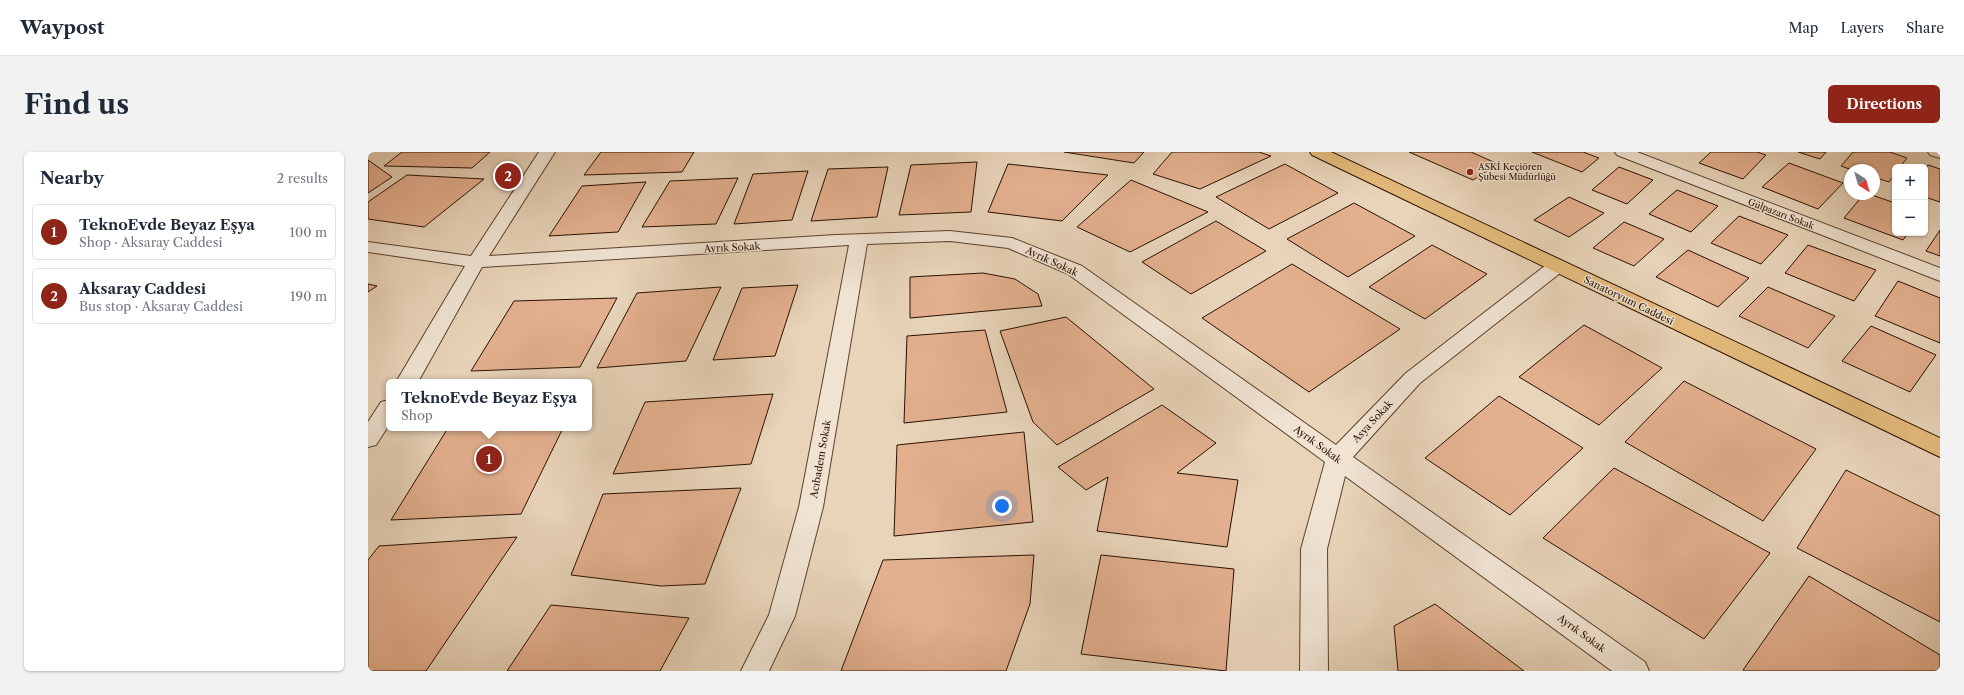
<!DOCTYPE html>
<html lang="en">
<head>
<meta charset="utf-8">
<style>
	:root { --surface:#fff; --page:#f2f2f3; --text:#1f2937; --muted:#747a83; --line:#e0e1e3; --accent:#8f2418 }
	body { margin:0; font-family:"Libre Caslon Text",serif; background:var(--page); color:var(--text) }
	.controls { position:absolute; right:12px; top:12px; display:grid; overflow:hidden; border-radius:6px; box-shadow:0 1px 3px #0004 }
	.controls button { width:36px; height:36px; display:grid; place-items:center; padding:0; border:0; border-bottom:1px solid var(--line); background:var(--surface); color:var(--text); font:20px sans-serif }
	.compass { position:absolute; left:1476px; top:12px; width:36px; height:36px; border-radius:50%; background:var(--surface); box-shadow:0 1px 3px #0004; rotate:143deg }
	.you { position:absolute; left:634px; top:354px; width:14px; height:14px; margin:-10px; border:3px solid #fff; border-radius:50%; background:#1a73e8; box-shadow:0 0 0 6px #1a73e833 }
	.badge { display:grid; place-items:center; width:26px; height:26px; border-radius:50%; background:var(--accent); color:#fff; font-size:13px; font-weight:700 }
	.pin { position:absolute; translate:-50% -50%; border:2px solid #fff; box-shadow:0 1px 4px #0006 }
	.popup { position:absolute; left:18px; top:227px; width:206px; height:52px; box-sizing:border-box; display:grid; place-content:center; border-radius:6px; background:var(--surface); filter:drop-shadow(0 1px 3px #0005); font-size:13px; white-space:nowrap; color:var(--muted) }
	.popup b { font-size:15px; color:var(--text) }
	.popup::after { content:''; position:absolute; left:50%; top:100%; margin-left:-8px; border:8px solid transparent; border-top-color:var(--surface) }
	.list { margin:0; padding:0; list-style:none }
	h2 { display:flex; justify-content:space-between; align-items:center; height:52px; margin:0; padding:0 16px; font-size:17px }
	h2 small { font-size:13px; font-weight:400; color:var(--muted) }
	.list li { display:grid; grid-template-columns:26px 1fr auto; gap:12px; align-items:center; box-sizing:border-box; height:56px; margin:0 8px 8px; padding:0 8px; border:1px solid var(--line); border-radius:6px }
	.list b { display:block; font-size:15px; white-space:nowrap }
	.list p { margin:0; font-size:13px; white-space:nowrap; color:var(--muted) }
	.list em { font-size:13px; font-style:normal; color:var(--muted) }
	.map { position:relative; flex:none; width:1572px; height:519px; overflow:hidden; border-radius:6px }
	header { display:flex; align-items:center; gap:24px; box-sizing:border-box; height:56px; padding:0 20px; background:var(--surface); border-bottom:1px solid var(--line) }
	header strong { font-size:19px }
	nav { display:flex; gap:22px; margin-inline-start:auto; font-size:14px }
	.intro { display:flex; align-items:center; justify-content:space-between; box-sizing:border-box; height:96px; padding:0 24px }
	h1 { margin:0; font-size:28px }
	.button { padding:10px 18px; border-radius:6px; background:var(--accent); color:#fff; font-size:14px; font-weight:700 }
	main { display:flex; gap:24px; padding:0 24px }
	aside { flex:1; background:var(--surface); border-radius:6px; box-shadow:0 1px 3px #0004 }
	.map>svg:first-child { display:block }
</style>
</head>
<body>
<header>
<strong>Waypost</strong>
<nav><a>Map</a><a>Layers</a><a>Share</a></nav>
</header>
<div class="intro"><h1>Find us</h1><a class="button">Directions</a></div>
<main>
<aside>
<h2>Nearby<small>2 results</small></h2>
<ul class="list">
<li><span class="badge">1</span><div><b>TeknoEvde Beyaz Eşya</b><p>Shop · Aksaray Caddesi</p></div><em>100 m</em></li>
<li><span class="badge">2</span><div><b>Aksaray Caddesi</b><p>Bus stop · Aksaray Caddesi</p></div><em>190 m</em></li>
</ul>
</aside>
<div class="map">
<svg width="1572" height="519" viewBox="0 0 1572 519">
	<rect width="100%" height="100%" fill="#e8d4b9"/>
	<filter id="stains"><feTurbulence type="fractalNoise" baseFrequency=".005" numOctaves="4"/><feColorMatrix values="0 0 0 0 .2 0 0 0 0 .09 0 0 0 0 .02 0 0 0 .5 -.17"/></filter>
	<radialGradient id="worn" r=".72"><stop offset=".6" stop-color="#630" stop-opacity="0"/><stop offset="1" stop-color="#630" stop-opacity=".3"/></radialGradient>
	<path fill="#e3b08f" stroke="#2a1000" d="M34,0h88l-18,16 -88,-2z
		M233,0h93l-12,20 -98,3z
		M696,0h80l-10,11z
		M804,0h87l12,4 -71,33 -47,-15z
		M1041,0h62l27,12 -25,16z
		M1164,0h51l16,6 -17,14z
		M1343,0h46l9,3 -23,24 -44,-16z
		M1430,0h28l-6,7z
		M1485,0h37l17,6 -7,9h-5v7l-6,8 -15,-5v-7h-22l-11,-4z
		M0,8l24,17 -24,16z
		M609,10l-6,50 -72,3 12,-50z
		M1421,11l54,20 -25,26 -56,-22z
		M640,12l100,11 -46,46 -74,-9z
		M917,12l53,29 -69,36 -53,-32z
		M1560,13l12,4v33l-15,-5v-27z
		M520,15l-11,50 -66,4 17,-52z
		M1251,15l34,13 -26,24 -35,-14z
		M440,19l-16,49 -58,4 19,-50z
		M39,23l77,4 -60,48 -56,-8v-17z
		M370,26l-22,46 -74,3 28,-46z
		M763,28l77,32 -78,40 -53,-25z
		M278,30l-28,50 -69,4 33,-50z
		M1309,38l41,16 -27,26 -42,-18z
		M1496,42h5l26,9v30h13l-5,7 -59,-22z
		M1201,45l35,16 -35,24 -35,-17z
		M986,51l61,33 -67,41 -61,-38z
		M1371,64l49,19 -27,29 -50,-21z
		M848,69l50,30 -75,43 -49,-32z
		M1256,70l40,17 -30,27 -41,-18z
		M1572,78v26l-14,-5z
		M1064,93l55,29 -62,45 -56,-32z
		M1440,93l68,25 -22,31 -69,-28z
		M1320,98l61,28 -31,29 -62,-30z
		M924,112l108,65 -91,63 -107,-74z
		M615,121l32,6 23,15 4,12 -132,12v-41z
		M1530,129l42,17v45l-65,-27z
		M0,132l9,2 -9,6z
		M430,133l-23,71 -62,4 29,-72z
		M353,135l-35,74 -89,7 40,-75z
		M1400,135l67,29 -27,32 -69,-32z
		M249,146l-37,69 -109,4 43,-70z
		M698,165l88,72 -97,56 -24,-23 -33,-91z
		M1216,173l78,43 -63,57 -80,-48z
		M1503,174l65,29 -26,37 -68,-31z
		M617,178l22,82 -103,11 3,-87z
		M1316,229l132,68 -53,72 -138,-79z
		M405,242l-22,70 -138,10 32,-72z
		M1131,244l84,52 -73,67 -85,-57z
		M794,253l54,38 -39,30 61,7 -11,67 -130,-16 11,-54 -22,13 -28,-23z
		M80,276h115l-42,86 -130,6z
		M656,280l9,90 -139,14 3,-91z
		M1246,316l156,85 -66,86 -161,-101z
		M1478,318l94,46v106l-143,-74z
		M373,336l-36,96 -44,2 -90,-11 32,-81z
		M149,385l-91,134h-58v-111l11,-14z
		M666,403l-4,49 -24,67h-165l42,-111z
		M733,403l133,14 -8,102 -145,-17z
		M1441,424l131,79v16h-195l-2,-1z
		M1067,452l89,67h-126l-4,-45z
		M183,453l138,13 -29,53h-153z"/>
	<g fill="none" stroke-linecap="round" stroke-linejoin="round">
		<g stroke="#5a412e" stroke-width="2">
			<path id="minor" d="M171,0h16l-66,104 347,-21 114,-4 62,7 70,28 254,179 70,-72 144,-111 7,-2 7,2 2,4 -2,4 -144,113 -67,74 292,205 4,9h-37l-267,-195 -18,73 1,122h-28l1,-122 24,-87 -257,-188 -60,-26 -58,-7 -83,3 -44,263 -28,109 -26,55h-28l28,-56 30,-108 50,-262 -367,22 -64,115h-22l69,-116 -97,-14v-10l103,14z
				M1247,0h22l303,116v13l-323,-126z
				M1560,0h12v6l-10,-3z
				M21,248v25l-13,20 -8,2v-25l13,-20z"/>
		</g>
		<g stroke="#2a1000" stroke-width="2">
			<path id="major" d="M942,0h21l609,286v19l-628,-302z"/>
		</g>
		<use href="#minor" fill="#f0e3d2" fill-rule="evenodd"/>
		<use href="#major" fill="#e4ba7c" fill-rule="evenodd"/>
	</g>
	<circle fill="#8f2418" stroke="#f0e3d2" stroke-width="1.5" cx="1102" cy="20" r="4"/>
	<g text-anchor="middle" stroke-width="3" stroke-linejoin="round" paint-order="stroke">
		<g font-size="9" fill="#2a1000" stroke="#f0e3d2" text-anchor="start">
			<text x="1110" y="18">ASKİ Keçiören<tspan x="1110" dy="10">Şubesi Müdürlüğü</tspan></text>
		</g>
		<g font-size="9" fill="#2a1000" stroke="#f0e3d2">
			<text transform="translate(1413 62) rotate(21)" y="3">Gülpazarı Sokak</text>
		</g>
		<g font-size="10" fill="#2a1000" stroke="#f0e3d2">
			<text transform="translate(364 95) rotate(-3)" y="4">Ayrık Sokak</text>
			<text transform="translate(684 109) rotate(25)" y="4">Ayrık Sokak</text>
			<text transform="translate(1261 148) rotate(26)" y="4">Sanatoryum Caddesi</text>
			<text transform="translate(1004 269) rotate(-47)" y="4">Asya Sokak</text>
			<text transform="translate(950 292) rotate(36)" y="4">Ayrık Sokak</text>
			<text transform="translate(452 307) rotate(-80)" y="4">Acıbadem Sokak</text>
			<text transform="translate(1214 481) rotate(36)" y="4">Ayrık Sokak</text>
		</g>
	</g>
	<rect width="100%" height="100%" filter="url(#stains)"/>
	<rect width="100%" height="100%" fill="url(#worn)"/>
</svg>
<div class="controls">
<button>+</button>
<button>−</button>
</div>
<svg class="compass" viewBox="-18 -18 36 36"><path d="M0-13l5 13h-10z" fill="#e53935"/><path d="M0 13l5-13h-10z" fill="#747a83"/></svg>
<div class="you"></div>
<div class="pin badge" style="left:121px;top:307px">1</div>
<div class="popup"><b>TeknoEvde Beyaz Eşya</b>Shop</div>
<div class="pin badge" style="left:140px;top:24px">2</div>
</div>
</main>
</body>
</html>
